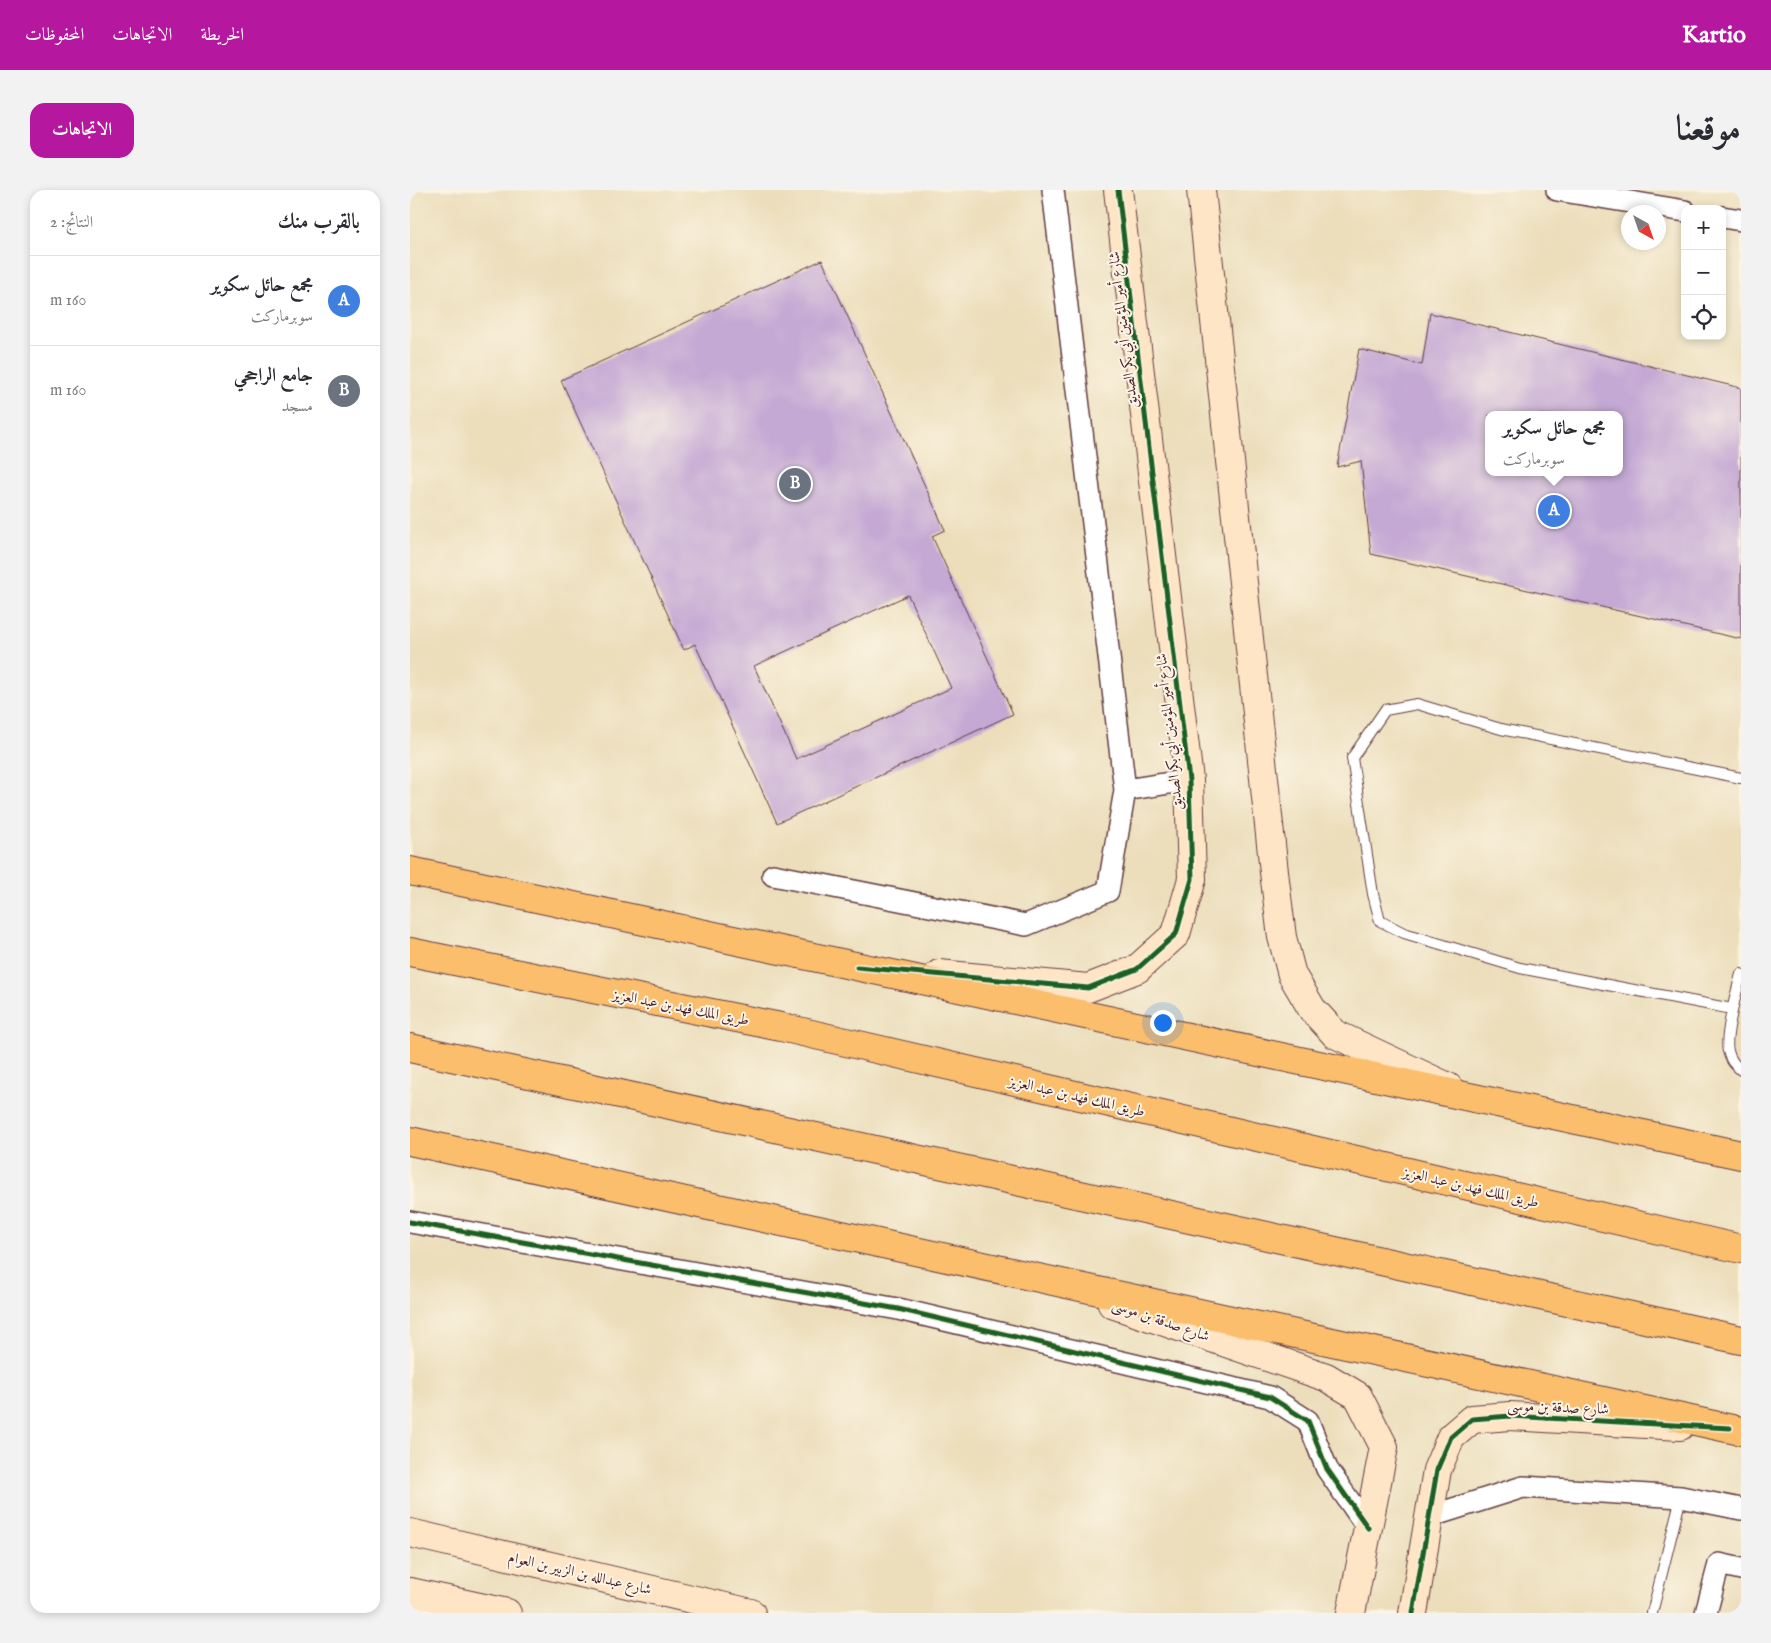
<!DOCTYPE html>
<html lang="ar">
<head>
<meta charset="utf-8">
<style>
	:root { --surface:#fff; --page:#f2f2f3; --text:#2b2b33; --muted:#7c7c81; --line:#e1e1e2; --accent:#b5179e }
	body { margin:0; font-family:"IM FELL English",Amiri,serif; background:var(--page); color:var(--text); direction:rtl }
	.controls { position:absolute; right:15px; top:15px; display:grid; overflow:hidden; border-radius:10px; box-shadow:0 2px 8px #0003 }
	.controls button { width:45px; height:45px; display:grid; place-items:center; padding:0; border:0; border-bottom:1px solid var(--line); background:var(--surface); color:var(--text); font:25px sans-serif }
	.compass { position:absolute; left:1211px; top:15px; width:45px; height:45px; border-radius:50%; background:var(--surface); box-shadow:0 2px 8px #0003; rotate:140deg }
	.you { position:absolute; left:752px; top:832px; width:18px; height:18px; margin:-12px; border:4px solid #fff; border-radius:50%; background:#1a73e8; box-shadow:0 0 0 8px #1a73e833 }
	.badge { display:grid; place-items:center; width:32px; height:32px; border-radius:50%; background:var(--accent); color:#fff; font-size:16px; font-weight:700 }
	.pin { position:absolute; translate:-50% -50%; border:2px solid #fff; box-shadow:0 1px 5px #0006 }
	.popup { position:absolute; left:1075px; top:221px; width:138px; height:65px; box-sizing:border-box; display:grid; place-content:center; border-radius:10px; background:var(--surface); filter:drop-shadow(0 1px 4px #0005); font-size:16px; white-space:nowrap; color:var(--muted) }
	.popup b { font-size:19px; color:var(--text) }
	.popup::after { content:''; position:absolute; left:50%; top:100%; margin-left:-10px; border:10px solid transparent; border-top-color:var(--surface) }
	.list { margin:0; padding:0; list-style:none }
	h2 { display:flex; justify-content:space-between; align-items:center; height:65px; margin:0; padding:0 20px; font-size:21px }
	h2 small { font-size:16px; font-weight:400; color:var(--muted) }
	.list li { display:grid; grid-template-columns:32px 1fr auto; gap:15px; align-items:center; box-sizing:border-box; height:90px; padding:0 20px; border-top:1px solid var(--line) }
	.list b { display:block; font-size:19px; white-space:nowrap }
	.list p { margin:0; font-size:16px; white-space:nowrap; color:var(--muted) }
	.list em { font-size:16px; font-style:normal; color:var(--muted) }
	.icon { flex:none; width:28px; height:28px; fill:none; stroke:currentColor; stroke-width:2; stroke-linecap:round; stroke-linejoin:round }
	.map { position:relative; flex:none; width:1331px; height:1423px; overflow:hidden; direction:ltr; border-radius:15px }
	header { display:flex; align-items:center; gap:30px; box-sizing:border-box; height:70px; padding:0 25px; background:var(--accent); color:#fff }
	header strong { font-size:24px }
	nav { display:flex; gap:28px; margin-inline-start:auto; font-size:18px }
	.intro { display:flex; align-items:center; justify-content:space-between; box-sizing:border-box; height:120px; padding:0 30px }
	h1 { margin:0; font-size:35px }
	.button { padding:12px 22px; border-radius:15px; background:var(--accent); color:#fff; font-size:18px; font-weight:700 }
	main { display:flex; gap:30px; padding:0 30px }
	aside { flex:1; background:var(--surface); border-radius:15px; box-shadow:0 2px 8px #0003 }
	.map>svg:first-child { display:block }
</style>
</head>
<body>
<header>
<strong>Kartio</strong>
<nav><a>الخريطة</a><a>الاتجاهات</a><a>المحفوظات</a></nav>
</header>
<div class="intro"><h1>موقعنا</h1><a class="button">الاتجاهات</a></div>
<main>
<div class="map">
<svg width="1331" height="1423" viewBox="0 0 1331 1423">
	<rect width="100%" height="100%" fill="#fcf5e5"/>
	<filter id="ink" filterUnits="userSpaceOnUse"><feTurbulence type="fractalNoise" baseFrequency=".02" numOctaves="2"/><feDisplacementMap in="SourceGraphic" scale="10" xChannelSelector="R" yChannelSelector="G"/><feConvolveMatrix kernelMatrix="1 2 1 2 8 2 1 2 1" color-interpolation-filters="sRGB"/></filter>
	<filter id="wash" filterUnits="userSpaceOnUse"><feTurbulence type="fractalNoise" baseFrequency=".0096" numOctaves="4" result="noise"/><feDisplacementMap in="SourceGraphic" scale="20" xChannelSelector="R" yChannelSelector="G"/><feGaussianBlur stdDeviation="1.12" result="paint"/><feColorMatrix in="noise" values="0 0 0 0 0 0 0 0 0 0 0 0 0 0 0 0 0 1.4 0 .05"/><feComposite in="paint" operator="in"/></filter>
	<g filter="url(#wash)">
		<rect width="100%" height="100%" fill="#ecdebb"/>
		<g id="blocks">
			<path fill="#c4a9d4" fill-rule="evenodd" d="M412,70l123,270 -13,6 81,178 -236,109 -82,-179 -11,6 -123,-270zM498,405l43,93 -155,71 -42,-93z
				M1020,123l311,75v251l-370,-85 -10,-93 -24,6 22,-118 63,16zM1079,225h130v57h-130z"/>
		</g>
	</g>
	<g filter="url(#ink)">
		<use href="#blocks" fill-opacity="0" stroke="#623c41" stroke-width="1"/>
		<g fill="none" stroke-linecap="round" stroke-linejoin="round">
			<g stroke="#623c41" stroke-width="12">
				<path id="lane" d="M1331,784c-4,16 -17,63 -13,77 2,9 6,14 13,19
					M1322,819l-212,-41 -116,-35 -24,-12 -7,-27 -21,-136 33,-48 32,-6 84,25 240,49
					M1242,1423l29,-116"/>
			</g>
			<g stroke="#623c41" stroke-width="24">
				<path id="street" d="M1147,0l128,21
					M1312,27l19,3
					M715,600l64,-10
					M363,685l253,50 82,-34 17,-101 -72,-600
					M0,1032l488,87 372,88 38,24 19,48 41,59
					M1018,1327l95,-30 158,10 60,12
					M7,1423l20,-14
					M1296,1423l13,-49 22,5"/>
			</g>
			<g stroke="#623c41" stroke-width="30">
				<path id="secondary" d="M791,0l73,682 8,65 10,38 20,34 23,25 113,53
					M529,784l149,14 49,-19 39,-35 16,-55 -3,-99 -71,-590
					M702,1114l214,73 32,19 26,51 -33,166
					M0,1343l341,80
					M0,1402l97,21
					M1003,1423l24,-143 14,-33 21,-18 38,-3 170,10"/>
			</g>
			<g stroke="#623c41" stroke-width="30">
				<path id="primary" d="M0,681l1331,284
					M0,951l1331,290"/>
			</g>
			<g stroke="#623c41" stroke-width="30">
				<path id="highway" d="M0,762l371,75 960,222
					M0,858l1331,292"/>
			</g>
			<use href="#lane" stroke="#fff" stroke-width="10"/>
			<use href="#street" stroke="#fff" stroke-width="21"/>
			<use href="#secondary" stroke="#fde5c5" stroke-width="28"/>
			<use href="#primary" stroke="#fabe6d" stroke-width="28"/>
			<use href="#highway" stroke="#fabe6d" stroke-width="28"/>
			<g stroke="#fcf5e5" stroke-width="8">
				<path id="cycleway" d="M447,777l231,21 49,-19 39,-35 16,-55 -3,-99 -71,-590
					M0,1032l488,87 372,88 38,24 19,48 41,59
					M1003,1423l24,-143 14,-33 21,-18 38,-3 220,12"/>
			</g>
			<use href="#cycleway" stroke="#1b5e20" stroke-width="5"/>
		</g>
	</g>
	<g text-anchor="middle" stroke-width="4" stroke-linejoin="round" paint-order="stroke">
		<g font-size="15" fill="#4a1f2b" stroke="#fcf5e5">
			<text transform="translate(713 140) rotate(-97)" y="5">شارع أمير المؤمنين أبي بكر الصديق</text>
			<text transform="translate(759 542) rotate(-96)" y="5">شارع أمير المؤمنين أبي بكر الصديق</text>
			<text transform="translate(271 817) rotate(11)" y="5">طريق الملك فهد بن عبد العزيز</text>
			<text transform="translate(667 906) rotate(13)" y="5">طريق الملك فهد بن عبد العزيز</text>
			<text transform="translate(1061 997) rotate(13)" y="5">طريق الملك فهد بن عبد العزيز</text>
			<text transform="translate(751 1130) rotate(19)" y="5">شارع صدقة بن موسى</text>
			<text transform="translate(1148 1217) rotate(2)" y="5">شارع صدقة بن موسى</text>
			<text transform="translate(170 1383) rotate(13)" y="5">شارع عبدالله بن الزبير بن العوام</text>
		</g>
	</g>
</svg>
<div class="controls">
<button>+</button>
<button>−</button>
<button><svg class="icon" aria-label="locate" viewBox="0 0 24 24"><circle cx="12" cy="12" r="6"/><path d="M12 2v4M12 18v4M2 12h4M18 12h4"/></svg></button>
</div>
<svg class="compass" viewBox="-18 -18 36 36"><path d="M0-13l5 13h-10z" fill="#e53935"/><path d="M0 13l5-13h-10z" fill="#7c7c81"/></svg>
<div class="you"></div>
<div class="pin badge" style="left:1144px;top:321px;background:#3f7fe0">A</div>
<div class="popup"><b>مجمع حائل سكوير</b>سوبرماركت</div>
<div class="pin badge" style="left:385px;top:294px;background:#6b7280">B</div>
</div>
<aside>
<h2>بالقرب منك<small>النتائج: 2</small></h2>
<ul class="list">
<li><span class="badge" style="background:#3f7fe0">A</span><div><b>مجمع حائل سكوير</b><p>سوبرماركت</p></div><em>160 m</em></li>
<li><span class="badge" style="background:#6b7280">B</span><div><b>جامع الراجحي</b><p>مسجد</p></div><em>160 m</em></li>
</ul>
</aside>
</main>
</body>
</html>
